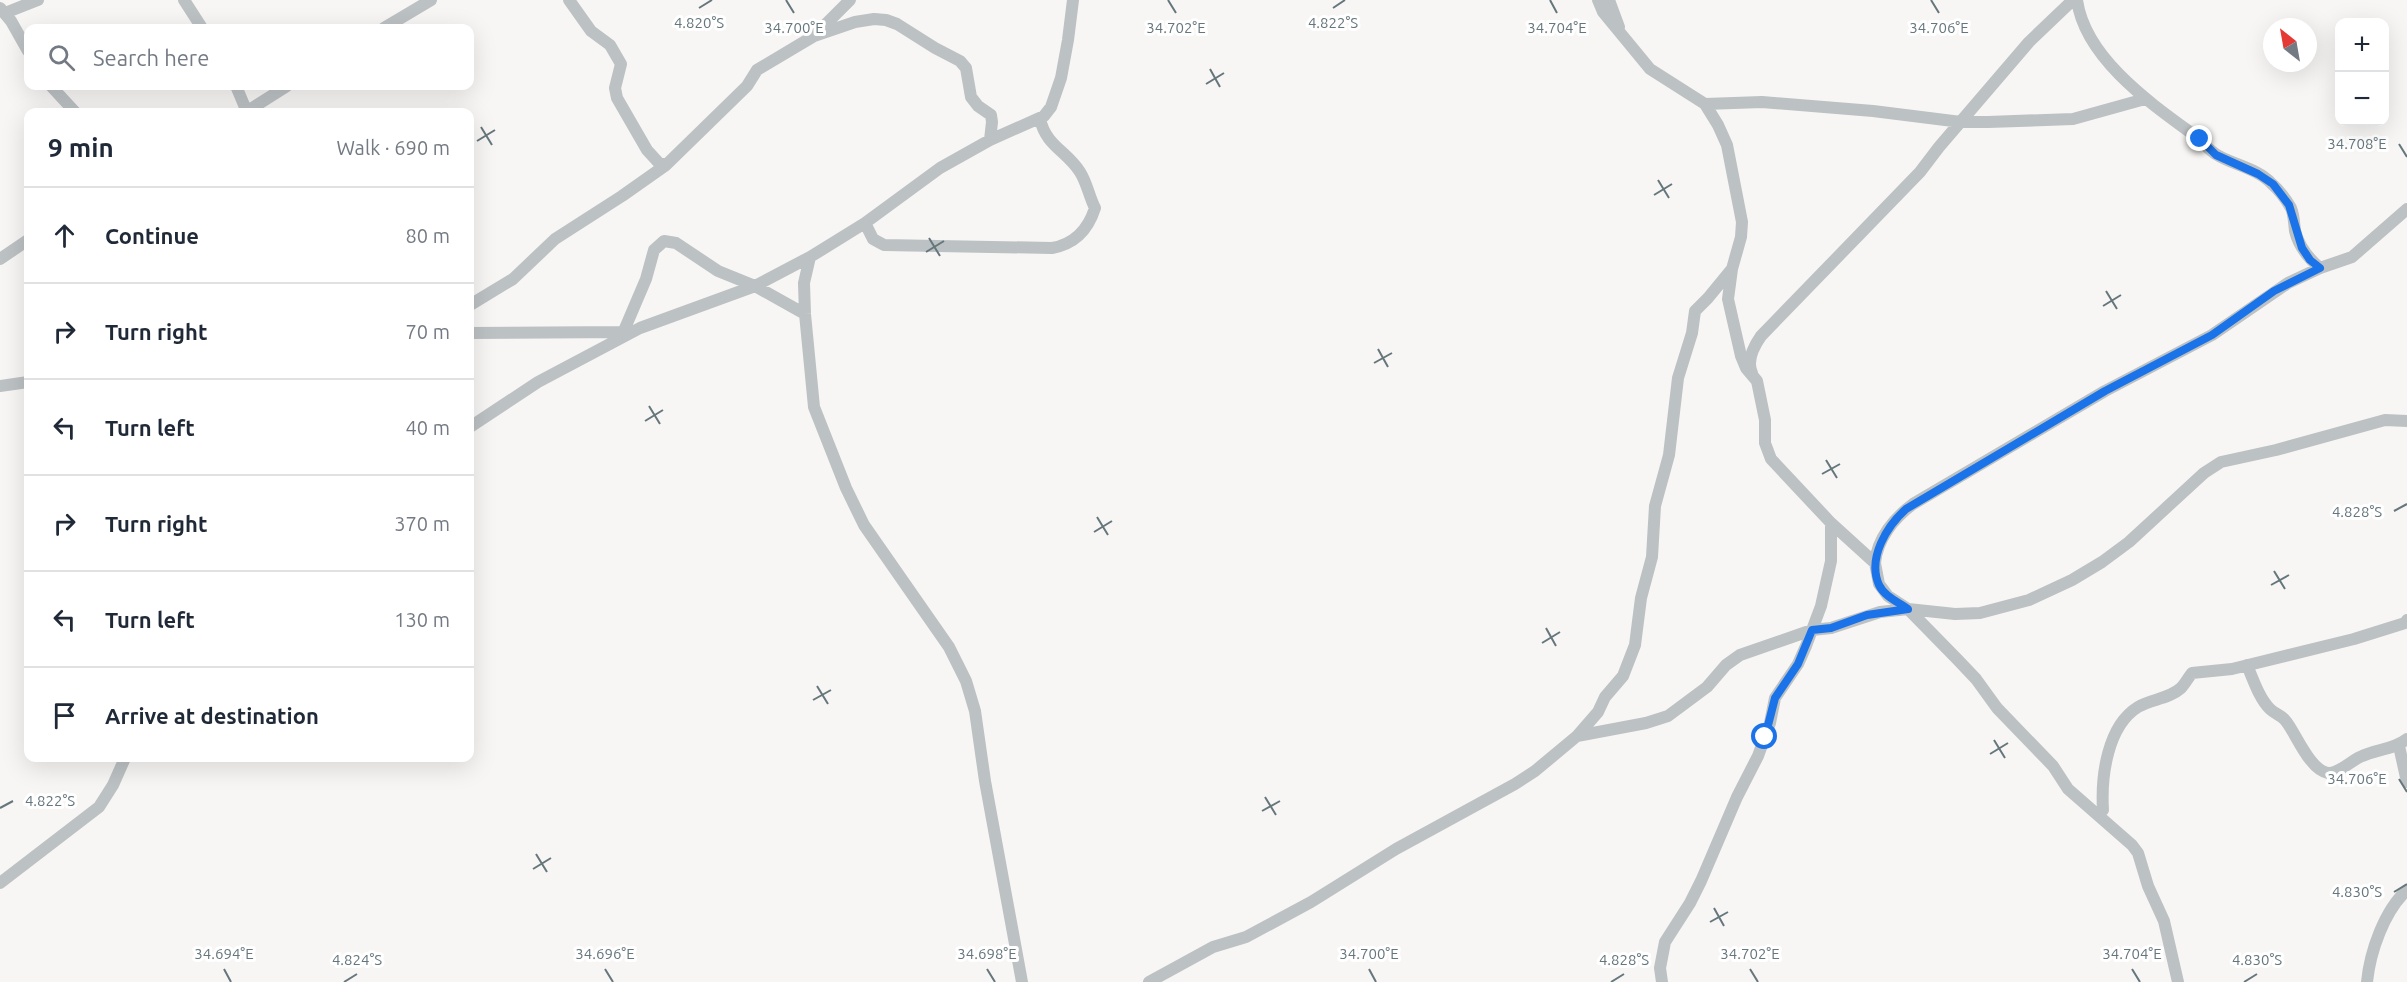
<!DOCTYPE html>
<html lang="en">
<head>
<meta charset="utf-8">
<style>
	:root { --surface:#fff; --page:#f6f6f7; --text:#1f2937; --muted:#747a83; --line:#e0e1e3 }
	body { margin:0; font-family:Ubuntu,sans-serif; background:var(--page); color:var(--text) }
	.controls { position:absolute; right:18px; top:18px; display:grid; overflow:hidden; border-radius:12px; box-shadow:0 6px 24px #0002 }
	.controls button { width:54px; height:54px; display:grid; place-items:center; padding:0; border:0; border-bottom:2px solid var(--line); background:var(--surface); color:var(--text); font:30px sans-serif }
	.compass { position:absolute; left:2263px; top:18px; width:54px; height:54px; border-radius:50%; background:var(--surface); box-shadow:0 6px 24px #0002; rotate:329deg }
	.stop { position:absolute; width:18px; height:18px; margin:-14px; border:4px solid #1a73e8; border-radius:50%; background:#fff }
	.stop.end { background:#1a73e8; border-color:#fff; box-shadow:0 2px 6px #0008 }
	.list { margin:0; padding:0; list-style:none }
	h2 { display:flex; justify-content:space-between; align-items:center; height:78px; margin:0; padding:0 24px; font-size:26px }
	h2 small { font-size:20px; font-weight:400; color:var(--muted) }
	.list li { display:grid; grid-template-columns:39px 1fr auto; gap:18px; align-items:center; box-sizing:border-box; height:96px; padding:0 24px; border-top:2px solid var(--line) }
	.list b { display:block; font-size:22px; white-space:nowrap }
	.list em { font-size:20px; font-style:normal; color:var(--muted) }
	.icon { flex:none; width:33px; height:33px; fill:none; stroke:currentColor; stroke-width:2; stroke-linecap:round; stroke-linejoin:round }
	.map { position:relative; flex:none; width:2407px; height:982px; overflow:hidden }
	.search { position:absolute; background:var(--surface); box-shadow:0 6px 24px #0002; left:24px; top:24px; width:450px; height:66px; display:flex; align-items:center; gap:15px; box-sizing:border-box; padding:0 21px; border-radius:12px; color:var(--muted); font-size:22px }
	.panel { position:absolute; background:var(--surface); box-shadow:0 6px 24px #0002; left:24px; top:108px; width:450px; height:654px; border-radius:12px }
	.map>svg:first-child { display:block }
</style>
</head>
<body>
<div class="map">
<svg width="2407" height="982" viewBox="0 0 2407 982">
	<rect width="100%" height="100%" fill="#f7f6f4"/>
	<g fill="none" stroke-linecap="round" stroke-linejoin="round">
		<path stroke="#bcc1c3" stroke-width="12" d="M184,0l18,28
			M569,0l22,31 19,14 11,19 -6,24 2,10 30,52 11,12 8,3
			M1598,0l5,12 47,57 55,35 13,21 9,20 15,77 -1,15 -9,32 -4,30 13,57 5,12 11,13 8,39v23l6,16 60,64 44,40 4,21 9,12 20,13 49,50 19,20 21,29 56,58 15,23 64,56 6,8 10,33 16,35 14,61
			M1609,0l10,27
			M2077,0c8,58 73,103 117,135 8,6 15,16 25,21 16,9 39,13 52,27 8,7 15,16 20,25 3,7 3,15 4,23 4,16 13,27 25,37
			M0,8l11,13 17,30
			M5,13l33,-13
			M384,28l47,-28
			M817,33l33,-33
			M51,86l24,26
			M236,86l11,26
			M1705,104l57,-2 111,9 88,11h27l85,-3 72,-20
			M246,112l41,-26
			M865,223l8,16 11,6 168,3c23,-4 36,-18 43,-40 -6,-12 -8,-25 -15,-36 -13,-21 -34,-26 -40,-53
			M810,257l-6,26 1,31 9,93 32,81 18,37 85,122 17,34 9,30 10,70 37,201
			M0,259l28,-19
			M470,305l43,-26 42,-40 67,-43 44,-31 81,-79 10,-16 57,-34 41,-14 19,-3 12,1 11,4 38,24 25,13 6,7 5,29 7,9 13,9 1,7 -2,18
			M470,333l157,-1
			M623,333l23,-54 8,-29 10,-9 12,2 42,28 37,15 50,28
			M1752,373c-6,-13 2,-27 9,-37l159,-164 19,-25 90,-105 44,-42
			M0,386l28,-4
			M470,427l68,-45 102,-54 115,-42 55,-29 55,-34 75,-55 50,-28 54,-24 7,-9 10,-29 7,-38 5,-40
			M1875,563c2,-24 19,-45 38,-59l192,-113 107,-56 76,-52 32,-15 32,-11 55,-48
			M2247,665c6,14 12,33 23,44 5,5 11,6 15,11 10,11 24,50 43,53 10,1 23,-12 32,-16 16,-8 33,-7 47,-18
			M1578,735l20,-23 7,-15 18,-21 12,-31 6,-47 11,-41 3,-51 14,-51 9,-77 14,-45 3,-22 13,-13 23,-28
			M2399,746l8,36
			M2103,810c-2,-33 4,-84 35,-103 13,-8 31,-8 43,-19 4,-4 7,-10 11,-15l40,-4 122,-30 51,-16 2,-3
			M0,883l99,-76 14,-22 12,-27
			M1149,982l64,-35 33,-10 65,-35 85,-53 119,-65 20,-13 42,-35 69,-13 22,-7 39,-29 19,-22 14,-10 72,-25 19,-2 49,-16 28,-3 47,5 25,-1 49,-13 43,-20 30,-18 27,-20 75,-69 17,-11 55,-12 109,-30 22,1
			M1662,982l-2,-14 5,-26 25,-39 11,-22 36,-84 21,-41 12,-33 5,-25 23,-34 8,-18 15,-40 10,-45v-38
			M2367,982c3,-30 17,-71 40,-92"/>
	</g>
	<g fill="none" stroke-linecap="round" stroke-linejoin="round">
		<path stroke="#1a73e8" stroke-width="8" d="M1765,737l10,-39 23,-34 14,-34 19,-2 36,-13 41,-6c-10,-7 -24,-13 -29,-24 -12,-27 8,-59 27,-76l199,-118 107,-56 62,-44 46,-23 -10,-8 -8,-12 -13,-43 -16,-21 -15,-10 -42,-19 -16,-16"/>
	</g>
	<path fill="none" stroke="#65767c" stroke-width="2" d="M786,0l8,13M1168,0l8,13M1550,0l7,13M1931,0l8,13M699,8l13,-8M1333,8l12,-8M1210,69l10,18M1206,84l18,-11M481,127l11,18M477,141l18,-11M2399,144l8,13M1658,180l11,18M1654,195l18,-11M929,238l11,18M926,252l18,-11M2106,291l11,18M2103,306l18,-11M1378,349l10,18M1374,363l18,-10M649,406l11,18M645,421l18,-11M1826,460l11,18M1822,474l18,-10M2394,511l13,-7M1097,517l11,18M1094,532l18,-11M2274,571l11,18M2271,585l18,-10M1546,628l10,18M1542,643l18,-11M817,686l11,18M813,700l18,-10M1994,740l11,18M1990,754l18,-11M2399,779l8,13M1265,797l11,18M0,808l13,-7M1262,811l18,-10M536,854l11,18M533,869l18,-11M2394,892l13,-8M1714,908l10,18M1710,922l18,-10M224,969l7,13M605,969l8,13M987,969l8,13M1369,969l7,13M1750,969l8,13M2132,969l8,13M344,982l13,-8M1611,982l13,-8M2244,982l13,-8"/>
	<g font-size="15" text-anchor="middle" fill="#65767c" stroke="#fff" stroke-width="6" stroke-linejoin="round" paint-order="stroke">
		<text x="699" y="28">4.820°S</text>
		<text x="1333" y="28">4.822°S</text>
		<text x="794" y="33">34.700°E</text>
		<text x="1176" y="33">34.702°E</text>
		<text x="1557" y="33">34.704°E</text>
		<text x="1939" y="33">34.706°E</text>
		<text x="2357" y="149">34.708°E</text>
		<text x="2357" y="517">4.828°S</text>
		<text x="2357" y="784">34.706°E</text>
		<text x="50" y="806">4.822°S</text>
		<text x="2357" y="897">4.830°S</text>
		<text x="224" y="959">34.694°E</text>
		<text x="605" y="959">34.696°E</text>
		<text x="987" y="959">34.698°E</text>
		<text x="1369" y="959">34.700°E</text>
		<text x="1750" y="959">34.702°E</text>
		<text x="2132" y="959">34.704°E</text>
		<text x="357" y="965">4.824°S</text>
		<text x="1624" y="965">4.828°S</text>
		<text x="2257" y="965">4.830°S</text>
	</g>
</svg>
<div class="controls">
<button>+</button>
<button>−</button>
</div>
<svg class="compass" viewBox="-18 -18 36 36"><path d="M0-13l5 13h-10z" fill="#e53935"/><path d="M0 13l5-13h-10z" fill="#747a83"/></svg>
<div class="stop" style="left:1765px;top:737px"></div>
<div class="stop end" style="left:2200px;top:139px"></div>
<div class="search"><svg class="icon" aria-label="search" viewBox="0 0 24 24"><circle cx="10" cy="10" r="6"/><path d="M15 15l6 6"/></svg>Search here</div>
<section class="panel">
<h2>9 min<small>Walk · 690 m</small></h2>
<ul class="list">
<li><svg class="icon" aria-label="ahead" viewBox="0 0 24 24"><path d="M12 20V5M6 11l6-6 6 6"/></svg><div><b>Continue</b></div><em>80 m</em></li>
<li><svg class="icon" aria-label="right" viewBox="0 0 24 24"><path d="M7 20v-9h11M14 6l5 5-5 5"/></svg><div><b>Turn right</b></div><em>70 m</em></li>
<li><svg class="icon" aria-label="left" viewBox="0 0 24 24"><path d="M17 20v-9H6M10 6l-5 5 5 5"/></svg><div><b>Turn left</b></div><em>40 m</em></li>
<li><svg class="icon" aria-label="right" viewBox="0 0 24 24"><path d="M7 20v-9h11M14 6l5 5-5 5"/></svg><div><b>Turn right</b></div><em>370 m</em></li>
<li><svg class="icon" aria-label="left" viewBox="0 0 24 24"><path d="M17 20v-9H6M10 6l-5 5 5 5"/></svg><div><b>Turn left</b></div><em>130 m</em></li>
<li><svg class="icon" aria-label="arrive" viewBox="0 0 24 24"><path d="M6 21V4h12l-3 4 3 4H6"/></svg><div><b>Arrive at destination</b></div></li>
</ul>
</section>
</div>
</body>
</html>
